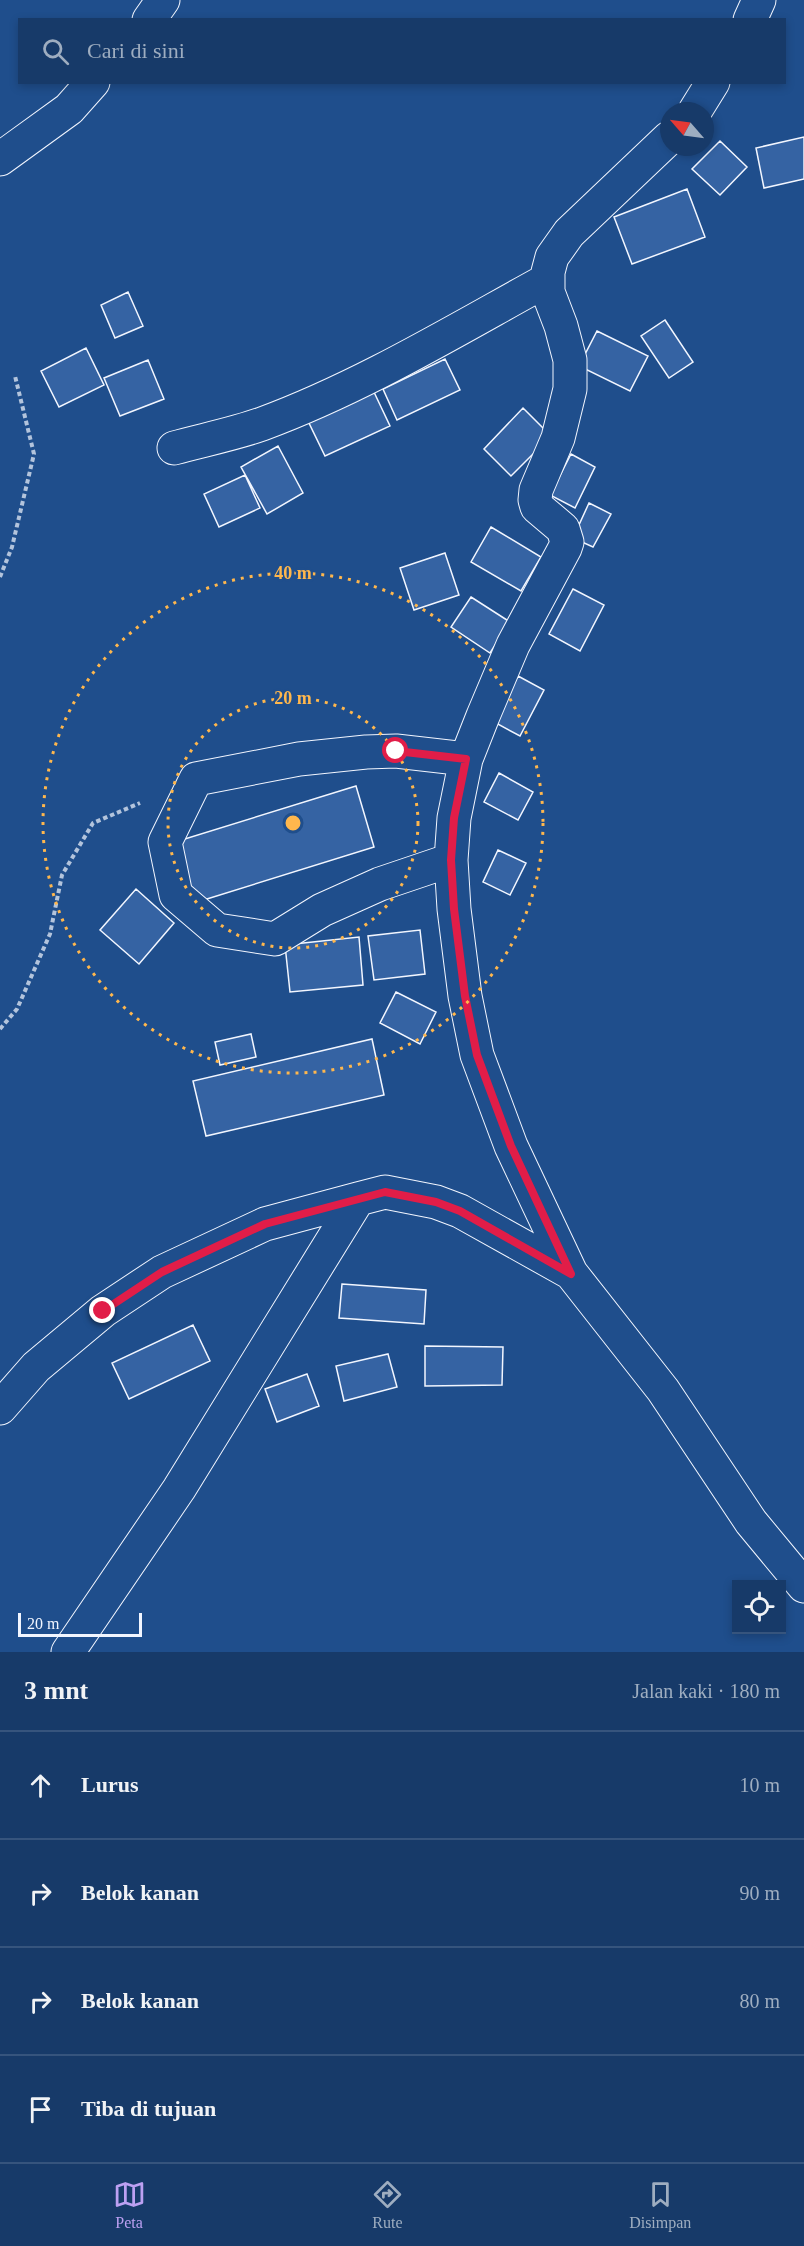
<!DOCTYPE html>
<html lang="id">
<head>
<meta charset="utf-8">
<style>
	:root { --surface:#173a69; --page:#20416f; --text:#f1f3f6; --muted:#9eadc0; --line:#36547d; --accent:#bca0f2 }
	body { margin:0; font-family:Georgia,serif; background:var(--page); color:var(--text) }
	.controls { position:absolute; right:18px; bottom:18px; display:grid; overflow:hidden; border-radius:0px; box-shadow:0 3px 9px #0003 }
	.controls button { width:54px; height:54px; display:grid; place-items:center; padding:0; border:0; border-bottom:2px solid var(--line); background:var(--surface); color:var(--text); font:30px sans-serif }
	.compass { position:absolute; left:660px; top:102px; width:54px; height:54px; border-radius:50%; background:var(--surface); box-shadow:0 3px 9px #0003; rotate:298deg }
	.scale { position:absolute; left:18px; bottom:15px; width:124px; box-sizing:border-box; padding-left:6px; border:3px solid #f2f6ff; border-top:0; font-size:16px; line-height:21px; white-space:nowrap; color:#f2f6ff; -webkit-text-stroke:4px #1f4e8c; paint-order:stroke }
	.stop { position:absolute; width:18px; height:18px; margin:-14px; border:4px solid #e11d48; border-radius:50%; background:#fff }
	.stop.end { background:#e11d48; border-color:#fff; box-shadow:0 2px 6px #0008 }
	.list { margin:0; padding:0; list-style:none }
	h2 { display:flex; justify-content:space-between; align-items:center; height:78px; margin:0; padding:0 24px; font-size:26px }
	h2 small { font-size:20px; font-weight:400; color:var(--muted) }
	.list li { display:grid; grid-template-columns:39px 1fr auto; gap:18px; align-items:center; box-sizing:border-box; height:108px; padding:0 24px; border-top:2px solid var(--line) }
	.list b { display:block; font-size:22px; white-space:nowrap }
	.list em { font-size:20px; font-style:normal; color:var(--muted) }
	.icon { flex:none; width:33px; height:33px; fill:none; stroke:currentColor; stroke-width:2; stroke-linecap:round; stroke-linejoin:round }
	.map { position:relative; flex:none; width:804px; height:1652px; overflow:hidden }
	.search { position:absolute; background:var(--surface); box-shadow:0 3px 9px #0003; left:18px; right:18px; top:18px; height:66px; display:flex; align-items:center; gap:15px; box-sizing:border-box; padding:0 21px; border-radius:0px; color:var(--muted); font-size:22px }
	.sheet { height:510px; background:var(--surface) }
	nav { display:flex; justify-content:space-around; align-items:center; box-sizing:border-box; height:84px; border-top:2px solid var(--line); background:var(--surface); font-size:16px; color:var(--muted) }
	nav a { display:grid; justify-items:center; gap:3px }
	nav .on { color:var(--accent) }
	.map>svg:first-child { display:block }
</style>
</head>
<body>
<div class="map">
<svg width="804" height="1652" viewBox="0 0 804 1652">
	<rect width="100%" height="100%" fill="#1f4e8c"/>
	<path fill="#3563a3" stroke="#f2f6ff" stroke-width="1.5" d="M804,137v42l-40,9 -8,-40z
		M720,141l27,26 -27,28 -28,-26z
		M687,189l18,48 -73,27 -18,-47z
		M128,292l15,34 -28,12 -14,-33z
		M665,320l28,42 -24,16 -28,-42z
		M597,331l51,25 -18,35 -51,-25z
		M86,348l18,37 -45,22 -18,-36z
		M445,359l15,31 -63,30 -14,-31z
		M148,360l16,39 -44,17 -16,-38z
		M373,390l17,36 -65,30 -17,-35z
		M523,408l28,28 -40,40 -27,-27z
		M278,446l25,47 -36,21 -26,-47z
		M571,454l24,13 -20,41 -25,-13z
		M245,475l15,33 -41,19 -15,-33z
		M589,503l22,11 -18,33 -20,-9z
		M491,527l50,30 -20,34 -50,-29z
		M445,553l14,42 -45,15 -14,-42z
		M573,589l31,16 -24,46 -31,-17z
		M471,597l39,25 -20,31 -39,-26z
		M518,676l26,14 -24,46 -26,-14z
		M499,773l34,19 -15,28 -34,-18z
		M356,786l18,61 -180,56 -19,-61z
		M498,850l28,13 -16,32 -27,-13z
		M136,889l38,34 -35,41 -39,-34z
		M420,930l5,44 -51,6 -6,-44z
		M359,937l4,48 -73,7 -5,-47z
		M396,992l40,20 -16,32 -40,-21z
		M251,1034l5,23 -36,8 -5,-23z
		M372,1039l12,56 -178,41 -13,-55z
		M342,1284l84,6 -2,34 -85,-6z
		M193,1325l17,36 -81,38 -17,-36z
		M425,1346l78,1 -1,38 -77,1z
		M388,1354l9,33 -53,14 -8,-35z
		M307,1374l12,32 -42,16 -12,-33z"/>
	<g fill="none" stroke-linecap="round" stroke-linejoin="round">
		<g stroke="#f2f6ff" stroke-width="35">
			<path id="street" d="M149,20l14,-20
				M750,20l9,-20
				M695,111l18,-29
				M669,138l-100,95 -17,24 -4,15v20l13,34 9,34v29l-12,49 -22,52 -1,10 2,7 26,22 4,13 -2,6 -52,97 -30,71 -17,43 -12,59 -3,42 3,49 11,87 12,59 34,91 60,127 92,117 88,132 53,64
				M0,159l69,-50 24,-27
				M174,448c29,-8 60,-14 88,-24 100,-37 192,-93 285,-144
				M451,860l-71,24 -58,26 -47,29 -58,-9 -41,-35 -11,-53 31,-63 103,-20 67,-7 30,-1 70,8
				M0,1408l36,-41 67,-56 59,-39 103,-48 93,-25 27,-7 51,10 24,9 111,62
				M68,1652l111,-163 179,-290"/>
		</g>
		<path stroke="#b3c4dc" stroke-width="4" stroke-dasharray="4.5 3" stroke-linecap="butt" d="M0,577l12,-30 22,-93 -19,-78
			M0,1029l17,-20 33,-75 12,-59 31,-52 47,-20"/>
		<use href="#street" stroke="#1f4e8c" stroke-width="33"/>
	</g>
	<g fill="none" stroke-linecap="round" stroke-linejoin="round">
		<path stroke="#e11d48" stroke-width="8" d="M103,1311l59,-39 103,-48 120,-32 51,10 24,9 111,63 -60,-128 -34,-91 -12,-59 -11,-87 -3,-49 3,-42 12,-59 -70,-8"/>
	</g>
	<g fill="none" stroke="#ffb74d" stroke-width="3" stroke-dasharray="3 6">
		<circle cx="293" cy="823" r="125"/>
		<circle cx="293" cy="823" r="250"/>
	</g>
	<circle cx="293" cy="823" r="9" fill="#ffb74d" stroke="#1f4e8c" stroke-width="3"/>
	<g font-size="18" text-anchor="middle" font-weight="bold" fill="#ffb74d" stroke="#1f4e8c" stroke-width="4.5" stroke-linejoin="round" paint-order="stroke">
		<text x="293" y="579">40 m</text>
		<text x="293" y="704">20 m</text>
	</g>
</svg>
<div class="controls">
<button><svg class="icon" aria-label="locate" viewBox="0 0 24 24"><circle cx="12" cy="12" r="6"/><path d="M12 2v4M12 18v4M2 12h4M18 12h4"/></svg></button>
</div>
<svg class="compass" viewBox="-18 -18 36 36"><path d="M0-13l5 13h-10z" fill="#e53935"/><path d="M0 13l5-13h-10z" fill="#9eadc0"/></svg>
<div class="scale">20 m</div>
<div class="stop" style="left:396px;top:751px"></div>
<div class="stop end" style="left:103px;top:1311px"></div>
<div class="search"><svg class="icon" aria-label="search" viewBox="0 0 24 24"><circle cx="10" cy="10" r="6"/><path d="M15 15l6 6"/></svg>Cari di sini</div>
</div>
<section class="sheet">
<h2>3 mnt<small>Jalan kaki · 180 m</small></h2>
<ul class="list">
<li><svg class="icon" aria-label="ahead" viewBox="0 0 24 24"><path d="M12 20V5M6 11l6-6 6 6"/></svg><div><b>Lurus</b></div><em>10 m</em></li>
<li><svg class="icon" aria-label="right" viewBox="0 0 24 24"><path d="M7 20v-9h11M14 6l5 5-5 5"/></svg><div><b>Belok kanan</b></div><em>90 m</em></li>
<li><svg class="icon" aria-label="right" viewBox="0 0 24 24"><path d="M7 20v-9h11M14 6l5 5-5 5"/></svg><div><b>Belok kanan</b></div><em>80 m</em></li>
<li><svg class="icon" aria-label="arrive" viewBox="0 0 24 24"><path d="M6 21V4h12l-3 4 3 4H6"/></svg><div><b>Tiba di tujuan</b></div></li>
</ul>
</section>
<nav>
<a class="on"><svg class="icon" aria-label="map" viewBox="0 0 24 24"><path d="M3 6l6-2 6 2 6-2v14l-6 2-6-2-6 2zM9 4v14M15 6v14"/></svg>Peta</a>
<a><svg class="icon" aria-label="directions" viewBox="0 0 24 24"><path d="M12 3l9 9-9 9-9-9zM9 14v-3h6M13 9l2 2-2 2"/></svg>Rute</a>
<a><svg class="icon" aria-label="saved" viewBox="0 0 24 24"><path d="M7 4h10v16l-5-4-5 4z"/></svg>Disimpan</a>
</nav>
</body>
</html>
